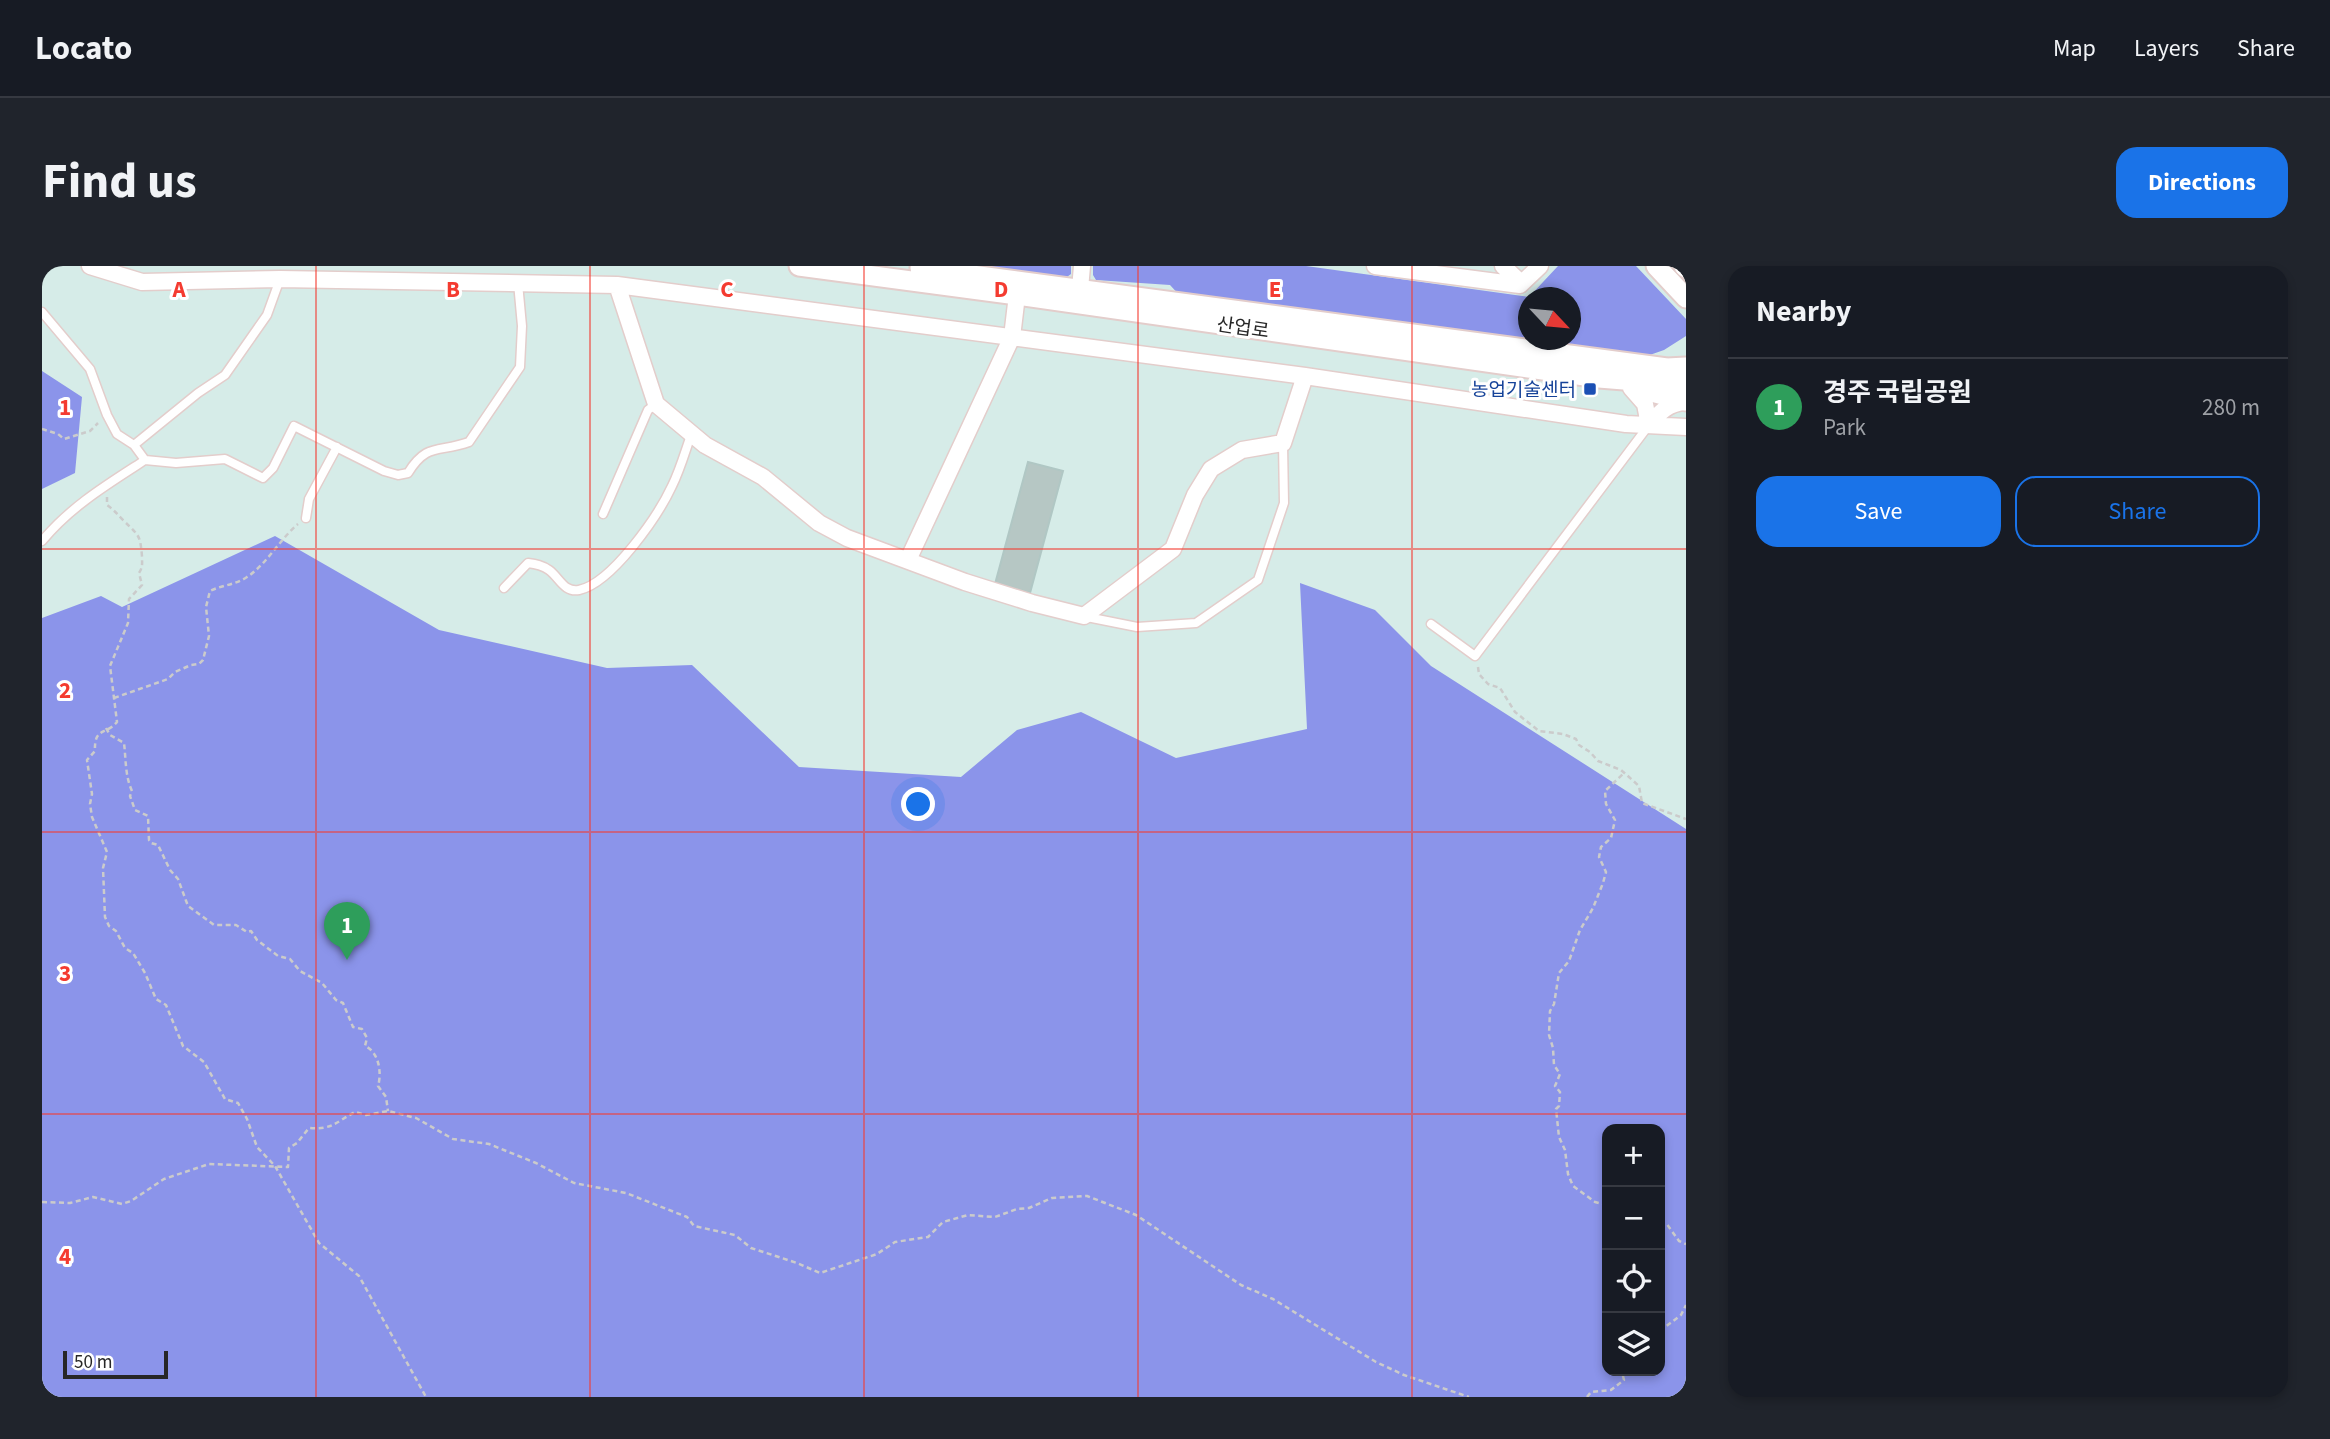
<!DOCTYPE html>
<html lang="en">
<head>
<meta charset="utf-8">
<style>
	:root { --surface:#171b24; --page:#20242c; --text:#f1f3f6; --muted:#9ea1a6; --line:#363941; --accent:#1a73e8 }
	body { margin:0; font-family:"Source Sans 3","Noto Sans KR",sans-serif; background:var(--page); color:var(--text) }
	.controls { position:absolute; right:21px; bottom:21px; display:grid; overflow:hidden; border-radius:14px; box-shadow:0 4px 10px #0003 }
	.controls button { width:63px; height:63px; display:grid; place-items:center; padding:0; border:0; border-bottom:2px solid var(--line); background:var(--surface); color:var(--text); font:35px sans-serif }
	.compass { position:absolute; left:1476px; top:21px; width:63px; height:63px; border-radius:50%; background:var(--surface); box-shadow:0 4px 10px #0003; rotate:116deg }
	.scale { position:absolute; left:21px; bottom:18px; width:105px; box-sizing:border-box; padding-left:7px; border:4px solid #272727; border-top:0; font-size:19px; line-height:24px; white-space:nowrap; color:#272727; -webkit-text-stroke:5px #fff; paint-order:stroke }
	.you { position:absolute; left:877px; top:539px; width:24px; height:24px; margin:-18px; border:5px solid #fff; border-radius:50%; background:#1a73e8; box-shadow:0 0 0 10px #1a73e833 }
	.badge { display:grid; place-items:center; width:46px; height:46px; border-radius:50%; background:var(--accent); color:#fff; font-size:23px; font-weight:700 }
	.pin { position:absolute; translate:-50% -58px; filter:drop-shadow(0 2px 4px #0008) }
	.pin::after { content:''; position:absolute; top:37px; width:24px; height:21px; background:inherit; clip-path:polygon(0 0,100% 0,50% 100%) }
	.list { margin:0; padding:0; list-style:none }
	h2 { display:flex; justify-content:space-between; align-items:center; height:91px; margin:0; padding:0 28px; font-size:30px }
	h2 small { font-size:23px; font-weight:400; color:var(--muted) }
	.list li { display:grid; grid-template-columns:46px 1fr auto; gap:21px; align-items:center; box-sizing:border-box; height:98px; padding:0 28px; border-top:2px solid var(--line) }
	.list b { display:block; font-size:26px; white-space:nowrap }
	.list p { margin:0; font-size:23px; white-space:nowrap; color:var(--muted) }
	.list em { font-size:23px; font-style:normal; color:var(--muted) }
	.actions { display:flex; gap:14px; padding:21px 28px }
	.actions a { flex:1; padding:16px 0; border:2px solid var(--accent); border-radius:21px; text-align:center; font-size:24px; color:var(--accent) }
	.actions .main { background:var(--accent); color:#fff }
	.icon { flex:none; width:38px; height:38px; fill:none; stroke:currentColor; stroke-width:2; stroke-linecap:round; stroke-linejoin:round }
	.map { position:relative; flex:none; width:1644px; height:1131px; overflow:hidden; border-radius:21px }
	header { display:flex; align-items:center; gap:42px; box-sizing:border-box; height:98px; padding:0 35px; background:var(--surface); border-bottom:2px solid var(--line) }
	header strong { font-size:33px }
	nav { display:flex; gap:38px; margin-inline-start:auto; font-size:24px }
	.intro { display:flex; align-items:center; justify-content:space-between; box-sizing:border-box; height:168px; padding:0 42px }
	h1 { margin:0; font-size:49px }
	.button { padding:18px 32px; border-radius:21px; background:var(--accent); color:#fff; font-size:24px; font-weight:700 }
	main { display:flex; gap:42px; padding:0 42px }
	aside { flex:1; background:var(--surface); border-radius:21px; box-shadow:0 4px 10px #0003 }
	.map>svg:first-child { display:block }
</style>
</head>
<body>
<header>
<strong>Locato</strong>
<nav><a>Map</a><a>Layers</a><a>Share</a></nav>
</header>
<div class="intro"><h1>Find us</h1><a class="button">Directions</a></div>
<main>
<div class="map">
<svg width="1644" height="1131" viewBox="0 0 1644 1131">
	<rect width="100%" height="100%" fill="#d6ece8"/>
	<path fill="#8b94ea" fill-rule="evenodd" d="M896,0h133v8l-11,8z
		M1051,0h213l223,31 29,-31h78l50,53v17l-22,14 -20,7 -462,-59 -12,-13 -74,-5 -3,-5zM1486,32h42v42h-42z
		M0,105l40,26 -7,76 -33,16z
		M233,270l164,94 168,38 85,-3 107,102 162,10 56,-47 64,-18 95,46 131,-29 -7,-146 75,27 56,56 255,163v568h-1644v-779l59,-22 21,11zM1565,863h53v242h-53z"/>
	<path fill="#b6c7c4" stroke="#b0c7c4" stroke-width="2" d="M986,196l35,9 -33,122 -35,-9z"/>
	<g fill="none" stroke-linecap="round" stroke-linejoin="round">
		<g stroke="#e3cdcb" stroke-width="11">
			<path id="service" d="M238,13l-13,36 -42,60 -27,18 -64,52 11,15 31,3 49,-4 38,19 10,-10 21,-42 90,45 14,4 10,-2c19,-31 31,-20 61,-31l51,-75 2,-41 -4,-43
				M0,46l48,57 17,46 10,19 17,11
				M561,248l45,-104 8,-6
				M264,252l3,-19 28,-52
				M0,275c29,-35 66,-57 103,-81
				M462,322l24,-25c8,1 14,2 21,7 10,7 15,23 30,20 33,-7 79,-74 93,-104 8,-16 13,-34 19,-51
				M1045,351l50,10 59,-4 62,-43 26,-77 -1,-60
				M1389,358l44,32 174,-231"/>
		</g>
		<g stroke="#e3cdcb" stroke-width="19">
			<path id="minor" d="M48,0l52,16 138,-3 337,6 688,91 321,48 60,3
				M1333,0l145,19 20,-19
				M1461,0l18,17
				M575,19l39,119 49,41 58,32 56,46 28,15 118,44 67,21 52,13 89,-67 22,-54 16,-26 31,-19 41,-7 22,-67
				M1038,23l2,-23
				M1589,122l14,16 4,21
				M1607,159c11,-13 19,-22 37,-23
				M866,294l104,-223 5,-42"/>
		</g>
		<g stroke="#e3cdcb" stroke-width="23">
			<path id="tertiary" d="M757,0l218,29 582,83 87,7
				M1614,0l30,32
				M1642,0l2,2
				M878,2l747,100 19,-1
				M1606,125l38,10"/>
		</g>
		<path stroke="#cbcbcb" stroke-width="2.5" stroke-dasharray="5 3.5" stroke-linecap="butt" d="M0,163l16,5 6,5 26,-8 8,-8
			M65,231v8c7,5 11,10 17,16 15,15 16,13 18,35 0,8 1,11 -3,17l3,12 -13,14 -1,24 -18,43 7,56c-11,13 -23,5 -22,29l-8,9 5,34 -2,10 2,13 15,35 -4,16 2,49 4,9 7,5 9,17 8,5 12,20 11,26 10,6 17,41 21,16 21,37 13,4 9,16 10,28 18,19 44,77 40,33 67,121
			M1436,401l1,7 9,10 12,4 15,24 24,19 24,3 13,5 3,6 11,7 8,9 23,9 8,7 10,9 3,17 44,16
			M72,432l54,-19 7,-7 16,-7 8,-1 4,-4 6,-24 -3,-29 4,-16c12,-6 25,-6 37,-14 20,-13 33,-38 51,-53
			M64,462l4,7 14,8c2,16 1,33 8,48l-2,5 5,14 13,6 1,24 2,3 7,2 12,25 8,9 10,27 26,19h22l11,7 4,-1 6,9 21,16 12,3 10,12 22,12 14,17 7,3 10,24 9,2 5,9 -2,8c14,6 17,27 13,40l8,11 2,14
			M0,936l28,1 23,-6 29,7 9,-3 33,-22 45,-15 79,3 1,-19 8,-5 12,-15c23,2 27,-6 46,-16l11,3 22,-4 28,7 37,21 36,5 47,19 38,20 52,10 61,24 7,9 41,9 16,13 46,15 23,10 57,-19 18,-12 33,-5 15,-15 25,-7 27,2 22,-8 12,-1 23,-10 35,-2 49,19 105,70 32,14 103,63 28,13 65,22
			M1565,939l-12,-3 -22,-16 -5,-12 -3,-24 -6,-13 -3,-28 3,-3 1,-14 -5,-6 5,-12 -6,-9 -1,-17 -4,-13 1,-24 4,-7 5,-31 10,-12 11,-31 13,-22 10,-25 3,-11 -7,-15 2,-10 10,-9 4,-18 -9,-16 -1,-13 19,-18
			M1618,957h6l13,18 7,3
			M1618,1065l21,-16 5,-10
			M1587,1105h12
			M1545,1131l4,-5 20,-2 13,-10 -1,-4 4,-5"/>
		<use href="#service" stroke="#fff" stroke-width="8"/>
		<use href="#minor" stroke="#fff" stroke-width="16"/>
		<use href="#tertiary" stroke="#fff" stroke-width="19"/>
	</g>
	<path fill="none" stroke="#f43b30" stroke-width="2" stroke-opacity="0.55" d="M274,0v1131M548,0v1131M822,0v1131M1096,0v1131M1370,0v1131M0,283h1644M0,566h1644M0,848h1644"/>
	<rect fill="#1a4fb4" stroke="#fff" stroke-width="2.5" x="1541" y="116" width="14" height="14" rx="3.5"/>
	<g text-anchor="middle" stroke-width="6" stroke-linejoin="round" paint-order="stroke">
		<g font-size="19" fill="#272727" stroke="#fff">
			<text transform="translate(1201 61) rotate(8)" y="7">산업로</text>
		</g>
		<g font-size="19" fill="#164399" stroke="#fff" text-anchor="end">
			<text x="1534" y="130">농업기술센터</text>
		</g>
	</g>
	<g font-size="23" text-anchor="middle" font-weight="bold" fill="#f43b30" stroke="#fff" stroke-width="6" stroke-linejoin="round" paint-order="stroke">
		<text x="137" y="31">A</text>
		<text x="411" y="31">B</text>
		<text x="685" y="31">C</text>
		<text x="959" y="31">D</text>
		<text x="1233" y="31">E</text>
		<text x="23" y="149">1</text>
		<text x="23" y="432">2</text>
		<text x="23" y="715">3</text>
		<text x="23" y="998">4</text>
	</g>
</svg>
<div class="controls">
<button>+</button>
<button>−</button>
<button><svg class="icon" aria-label="locate" viewBox="0 0 24 24"><circle cx="12" cy="12" r="6"/><path d="M12 2v4M12 18v4M2 12h4M18 12h4"/></svg></button>
<button><svg class="icon" aria-label="layers" viewBox="0 0 24 24"><path d="M12 4l9 5-9 5-9-5zM3 14l9 5 9-5"/></svg></button>
</div>
<svg class="compass" viewBox="-18 -18 36 36"><path d="M0-13l5 13h-10z" fill="#e53935"/><path d="M0 13l5-13h-10z" fill="#9ea1a6"/></svg>
<div class="scale">50 m</div>
<div class="you"></div>
<div class="pin badge" style="left:305px;top:694px;background:#2e9e5b">1</div>
</div>
<aside>
<h2>Nearby<small></small></h2>
<ul class="list">
<li><span class="badge" style="background:#2e9e5b">1</span><div><b>경주 국립공원</b><p>Park</p></div><em>280 m</em></li>
</ul>
<div class="actions"><a class="main">Save</a><a>Share</a></div>
</aside>
</main>
</body>
</html>
